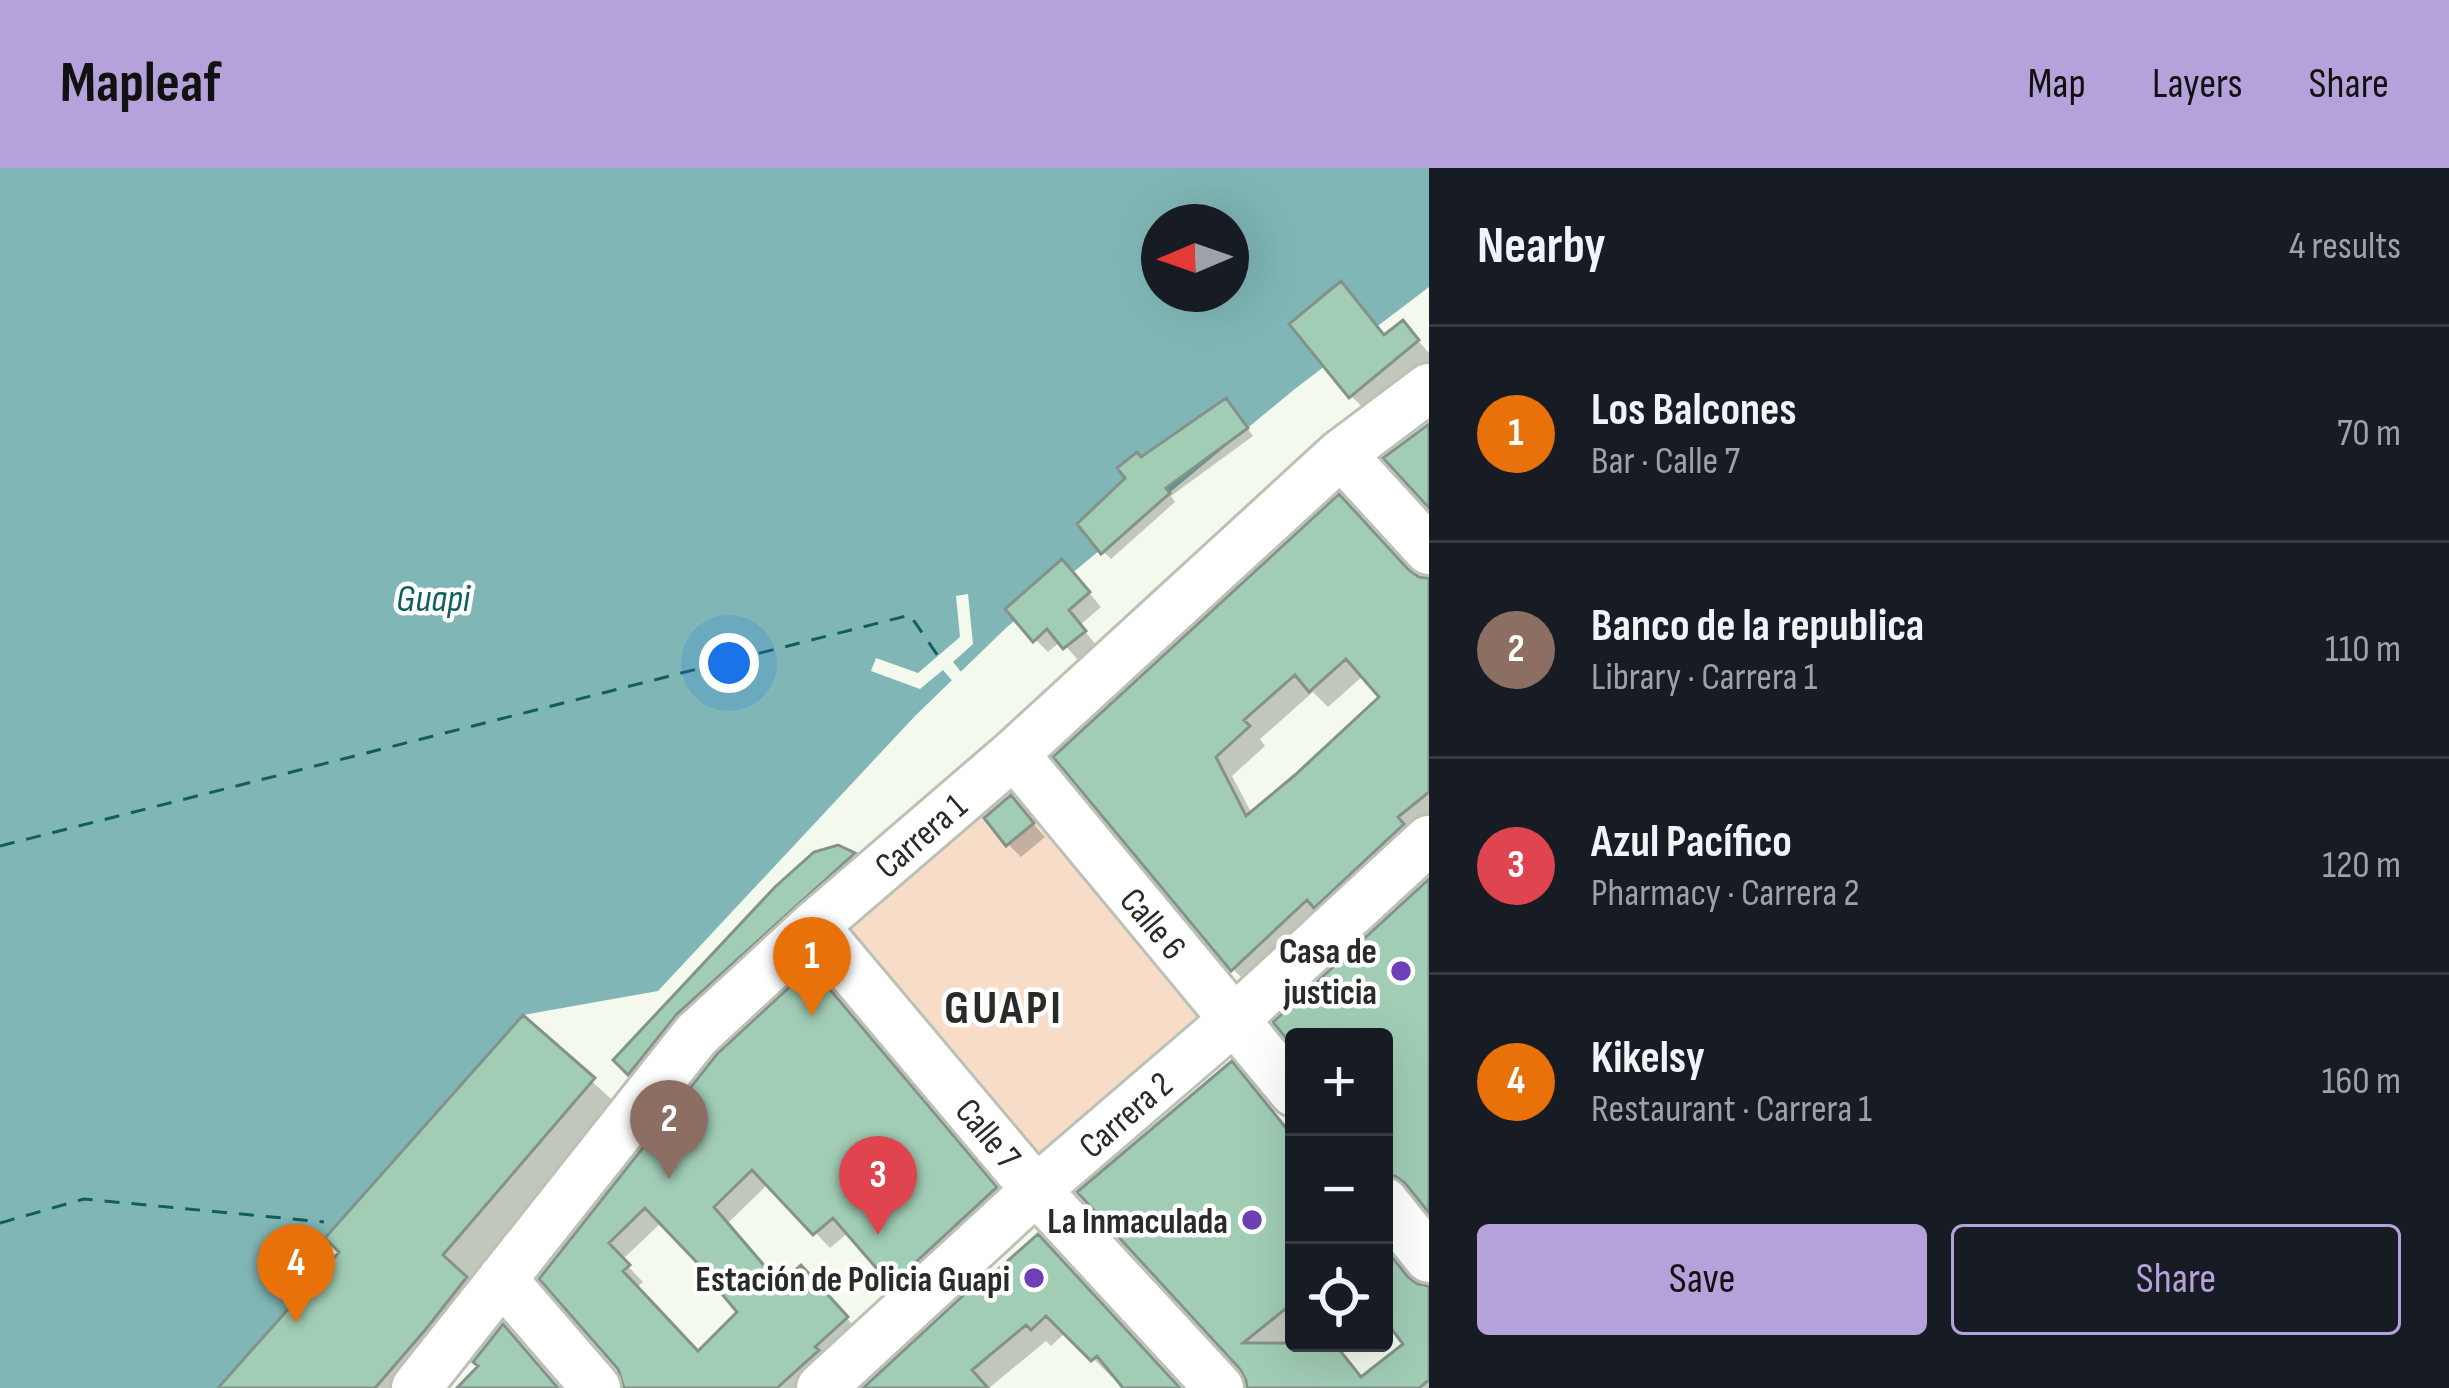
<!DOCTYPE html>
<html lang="en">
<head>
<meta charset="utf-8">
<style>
	:root { --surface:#171b24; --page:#20242c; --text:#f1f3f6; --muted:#9ea1a6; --line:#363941; --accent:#b6a2da }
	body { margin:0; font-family:"Sofia Sans Condensed",sans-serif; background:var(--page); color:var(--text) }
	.controls { position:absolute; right:36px; bottom:36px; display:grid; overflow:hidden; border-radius:12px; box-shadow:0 12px 48px #0002 }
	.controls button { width:108px; height:108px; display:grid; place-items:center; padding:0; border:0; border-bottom:3px solid var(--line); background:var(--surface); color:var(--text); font:60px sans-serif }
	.compass { position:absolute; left:1141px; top:36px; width:108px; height:108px; border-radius:50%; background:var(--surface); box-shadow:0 12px 48px #0002; rotate:268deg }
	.you { position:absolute; left:729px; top:495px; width:42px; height:42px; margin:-30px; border:9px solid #fff; border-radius:50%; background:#1a73e8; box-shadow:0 0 0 18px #1a73e833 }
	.badge { display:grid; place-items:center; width:78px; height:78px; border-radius:50%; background:var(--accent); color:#fff; font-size:39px; font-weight:700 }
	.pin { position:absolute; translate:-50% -99px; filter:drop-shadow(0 3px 6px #0008) }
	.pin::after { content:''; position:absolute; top:63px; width:42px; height:36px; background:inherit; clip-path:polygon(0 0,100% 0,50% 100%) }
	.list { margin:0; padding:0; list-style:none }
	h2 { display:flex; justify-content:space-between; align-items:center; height:156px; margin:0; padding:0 48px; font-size:51px }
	h2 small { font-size:39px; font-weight:400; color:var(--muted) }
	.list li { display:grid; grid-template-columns:78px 1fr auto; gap:36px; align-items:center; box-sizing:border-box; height:216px; padding:0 48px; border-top:3px solid var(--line) }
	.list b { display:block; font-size:45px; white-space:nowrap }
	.list p { margin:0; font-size:39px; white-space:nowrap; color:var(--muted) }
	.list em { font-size:39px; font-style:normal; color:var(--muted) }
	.actions { display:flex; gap:24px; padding:36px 48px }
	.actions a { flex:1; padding:27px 0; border:3px solid var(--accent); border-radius:12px; text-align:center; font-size:42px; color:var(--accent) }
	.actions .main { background:var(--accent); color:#111 }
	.icon { flex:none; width:66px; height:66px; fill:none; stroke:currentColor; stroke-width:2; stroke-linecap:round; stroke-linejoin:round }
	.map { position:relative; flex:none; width:1429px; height:1220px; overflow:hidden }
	header { display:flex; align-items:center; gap:72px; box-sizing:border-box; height:168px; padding:0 60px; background:var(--accent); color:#111 }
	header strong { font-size:57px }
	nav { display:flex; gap:66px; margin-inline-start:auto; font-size:42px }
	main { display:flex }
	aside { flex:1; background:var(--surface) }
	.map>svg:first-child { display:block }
</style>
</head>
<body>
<header>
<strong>Mapleaf</strong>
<nav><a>Map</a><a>Layers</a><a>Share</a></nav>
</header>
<main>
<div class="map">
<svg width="1429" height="1220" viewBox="0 0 1429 1220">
	<rect width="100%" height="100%" fill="#f3f9ec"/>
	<path fill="#f7dcc8" d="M1014,586l221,265 -199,171 -222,-264z"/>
	<path fill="#80b7b6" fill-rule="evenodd" d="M0,0h1429v119l-133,101 -289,239 -92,89 -257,275 -135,24 -198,223 -28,150h-297zM1159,54h72v72h-72z"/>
	<path fill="#f3f9ec" d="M968,426l5,50 -20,18 12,15 -9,8 -13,-15 -23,19 -49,-18 5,-13 42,15 42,-36 -4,-41z"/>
	<path fill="#0003" fill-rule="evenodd" d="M1403,156l26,29v11l-60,49 -18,-17 34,-59z
		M1233,241l20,27 -82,60 4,6 -64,57 -7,-7 25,-74z
		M1410,406l11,6 8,1v242l-179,163 -17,-17 -176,-212zM1364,507l19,22 -131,117 -20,-38 33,-30 -5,-7 53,-47 15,15z
		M1075,408l26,31 -21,18 16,20 -18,15 -17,-19 -13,11 -13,-13z
		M1023,644l22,25 -24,20 -13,-13z
		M838,680l20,13 -223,217 -18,-18z
		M1429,715v325l-15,-17 -16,-3 -14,6v-157h-90v5l-17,-19z
		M826,818l184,218 -102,94 -59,-66 -19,16 -61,-65 -42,41 54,63 35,-3 45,50 -52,54h-183l-5,-19 -78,-91zM662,1054l79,90 -43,42 -62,-66 7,-6 -21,-22z
		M523,851l96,87 -151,176 24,24 -68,82h-202l121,-136z
		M1247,913l47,58v204h39l30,36 44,-34 6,-60 16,4v99h-180l-7,-21z
		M1038,1070l140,150h-49l-13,-15 -4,4 -46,-45 -15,14 -5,-5 -57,47h-122z"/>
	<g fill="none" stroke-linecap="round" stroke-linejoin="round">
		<path stroke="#115e5e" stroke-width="3" stroke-dasharray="15 12" stroke-linecap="butt" d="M0,678l910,-231 28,41
			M0,1055l84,-24 240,23"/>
	</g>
	<path fill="#a1cdb5" stroke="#85928b" stroke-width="3" fill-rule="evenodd" d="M1341,113l43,54 19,-15 16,20 -70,58 -60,-74z
		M1226,230l22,30 -82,60 4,5 -69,61 -24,-30 48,-46 -8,-10 20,-16 4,5z
		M1429,256v84l-46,-50z
		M1339,326l69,75 11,8 10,1v214l-31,25 6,7 -90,84 -7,-8 -76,71 -178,-214zM1346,491l33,38 -84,78 -49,41 -30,-59 34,-31 -6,-6 51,-45 14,17z
		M1062,391l28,33 -21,18 17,21 -23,18 -16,-20 -14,13 -28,-33z
		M1011,627l23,28 -28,23 -22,-28z
		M838,677l17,8 -178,161 -49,61 -15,-15 162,-173 39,-35z
		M1429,711v334l-24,-30 -10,-7 -11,-2v-137h-99l-12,-15z
		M811,799l186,220 -106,98 -58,-67 -20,17 -61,-65 -38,37 66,77 21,-19 47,52 -33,30 4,3 -42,38h-153l-6,-19 -79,-90 178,-225zM645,1040l62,65 -1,2 31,37 -39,39 -75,-80 7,-6 -21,-22z
		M523,847l72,63 -152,177 24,22 -41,52 -51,59h-157l121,-136 -14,-14z
		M1232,893l62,77v164l-51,41h91l27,34 42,-33 -19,-25v-72l24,30 10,7 11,2v94l-10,8h-172l-1,-7 -6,-12 -163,-177z
		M1038,1066l142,154h-57l-26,-32 -6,5 -45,-45 -15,14 -5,-5 -54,45 16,18h-125l105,-97 2,3z
		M503,1156l55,64h-101l21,-22 -5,-4z"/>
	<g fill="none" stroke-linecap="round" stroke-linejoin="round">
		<g stroke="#bbc1b4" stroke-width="54">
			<path id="minor" d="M1341,286l88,96
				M1014,586l280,338
				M814,758l222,264 183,198
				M1384,1034l45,56
				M502,1111l94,109
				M416,1220l280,-353 118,-109 200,-172 327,-300 88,-66
				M821,1220l215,-198 199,-171 194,-179"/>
		</g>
		<use href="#minor" stroke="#fff" stroke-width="48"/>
	</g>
	<g fill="#6e40b8" stroke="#fff" stroke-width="4.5">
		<circle cx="1401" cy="803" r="12"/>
		<circle cx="1252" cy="1052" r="12"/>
		<circle cx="1034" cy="1110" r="12"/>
	</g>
	<g text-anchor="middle" stroke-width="9" stroke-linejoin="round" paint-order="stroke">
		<g font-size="36" fill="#292b26" stroke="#fff">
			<text transform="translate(920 667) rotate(-41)" y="13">Carrera 1</text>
			<text transform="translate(1154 755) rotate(50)" y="13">Calle 6</text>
			<text transform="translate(1125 946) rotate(-41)" y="13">Carrera 2</text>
			<text transform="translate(989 965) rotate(50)" y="13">Calle 7</text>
		</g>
		<g font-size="36" font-weight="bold" fill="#292b26" stroke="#fff" text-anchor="end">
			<text x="1377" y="795">Casa de<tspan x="1377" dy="41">justicia</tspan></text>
			<text x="1228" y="1065">La Inmaculada</text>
			<text x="1010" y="1123">Estación de Policia Guapi</text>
		</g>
		<g font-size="39" font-style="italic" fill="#115e5e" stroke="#fff">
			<text x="433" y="443">Guapi</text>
		</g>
		<g font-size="48" font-weight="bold" letter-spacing="3" fill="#292b26" stroke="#fff">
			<text x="1004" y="855">GUAPI</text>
		</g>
	</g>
</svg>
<div class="controls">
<button>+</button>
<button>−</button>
<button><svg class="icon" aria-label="locate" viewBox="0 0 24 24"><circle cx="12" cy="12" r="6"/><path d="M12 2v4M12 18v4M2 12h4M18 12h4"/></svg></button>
</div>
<svg class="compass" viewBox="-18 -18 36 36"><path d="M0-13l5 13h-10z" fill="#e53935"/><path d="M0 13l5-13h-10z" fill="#9ea1a6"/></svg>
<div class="you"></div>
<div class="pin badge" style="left:812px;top:848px;background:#e8710a">1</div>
<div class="pin badge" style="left:669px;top:1011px;background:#8d6e63">2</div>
<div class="pin badge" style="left:878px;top:1067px;background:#e0444e">3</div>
<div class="pin badge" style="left:296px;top:1155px;background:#e8710a">4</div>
</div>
<aside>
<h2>Nearby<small>4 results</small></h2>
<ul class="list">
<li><span class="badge" style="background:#e8710a">1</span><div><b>Los Balcones</b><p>Bar · Calle 7</p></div><em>70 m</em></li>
<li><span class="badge" style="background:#8d6e63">2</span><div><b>Banco de la republica</b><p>Library · Carrera 1</p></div><em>110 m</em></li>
<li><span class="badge" style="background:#e0444e">3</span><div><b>Azul Pacífico</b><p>Pharmacy · Carrera 2</p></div><em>120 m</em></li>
<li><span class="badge" style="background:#e8710a">4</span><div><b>Kikelsy</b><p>Restaurant · Carrera 1</p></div><em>160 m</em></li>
</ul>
<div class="actions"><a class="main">Save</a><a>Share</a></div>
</aside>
</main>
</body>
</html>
